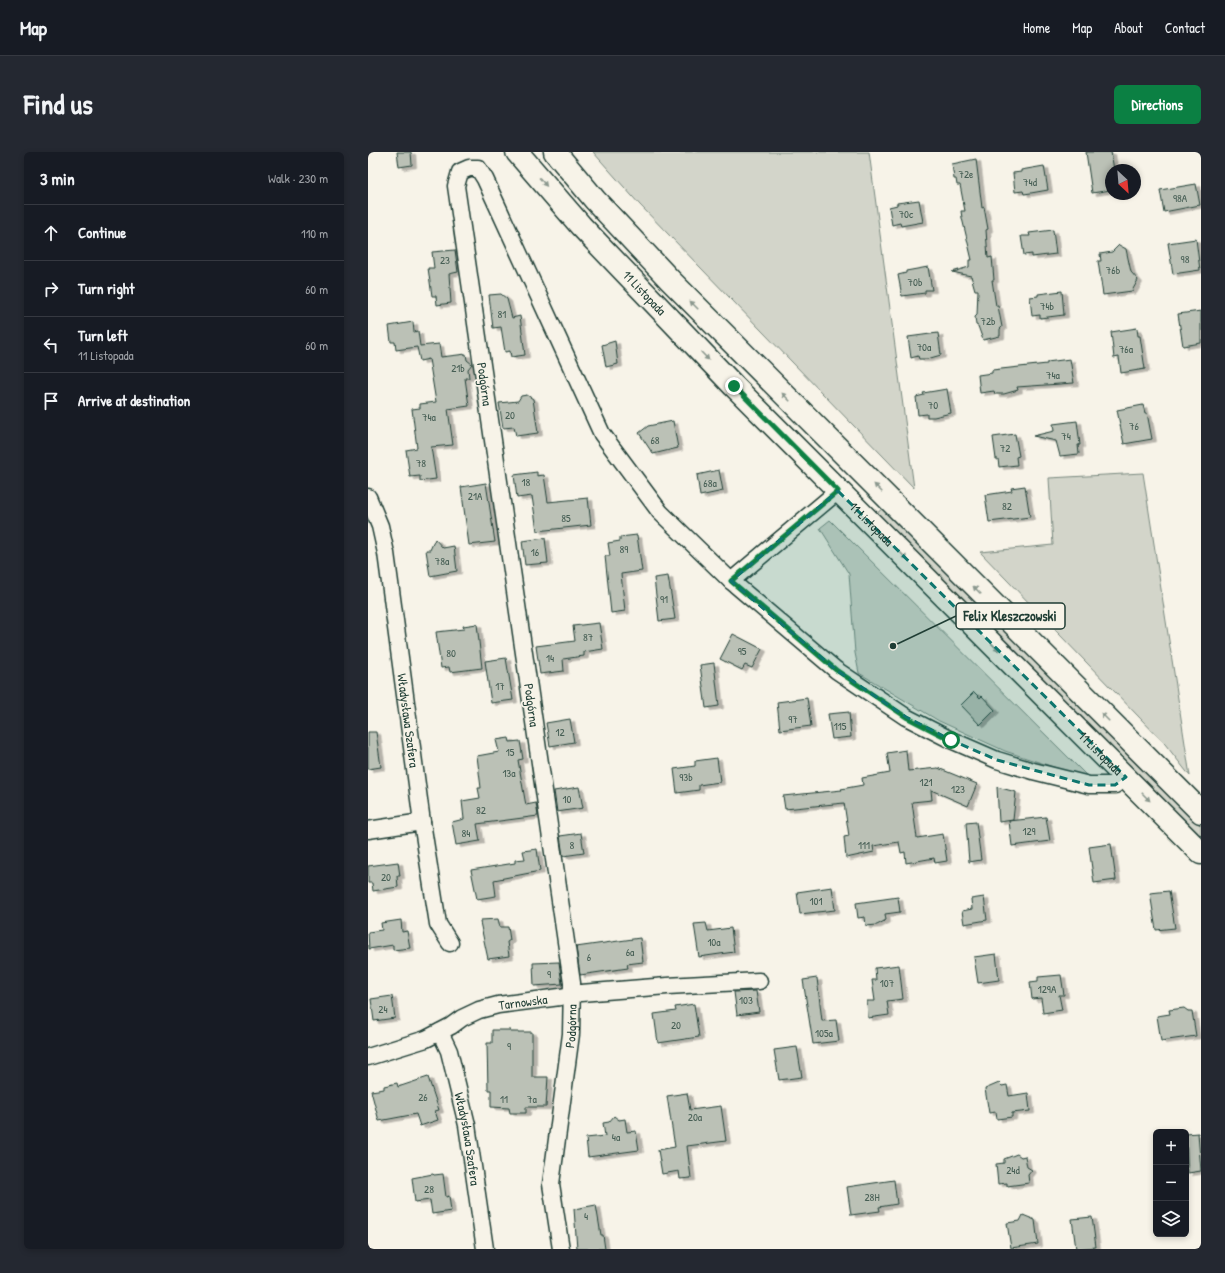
<!DOCTYPE html>
<html lang="en">
<head>
<meta charset="utf-8">
<style>
	:root { --surface:#171b24; --page:#242831; --text:#f1f3f6; --muted:#9ea1a6; --line:#363941; --accent:#0b8043 }
	body { margin:0; font-family:"Patrick Hand",sans-serif; background:var(--page); color:var(--text) }
	.controls { position:absolute; right:12px; bottom:12px; display:grid; overflow:hidden; border-radius:6px; box-shadow:0 2px 6px #0003 }
	.controls button { width:36px; height:36px; display:grid; place-items:center; padding:0; border:0; border-bottom:1px solid var(--line); background:var(--surface); color:var(--text); font:20px sans-serif }
	.compass { position:absolute; left:737px; top:12px; width:36px; height:36px; border-radius:50%; background:var(--surface); box-shadow:0 2px 6px #0003; rotate:154deg }
	.stop { position:absolute; width:12px; height:12px; margin:-9px; border:3px solid #0b8043; border-radius:50%; background:#fff }
	.stop.end { background:#0b8043; border-color:#fff; box-shadow:0 1px 4px #0008 }
	.list { margin:0; padding:0; list-style:none }
	h2 { display:flex; justify-content:space-between; align-items:center; height:52px; margin:0; padding:0 16px; font-size:17px }
	h2 small { font-size:13px; font-weight:400; color:var(--muted) }
	.list li { display:grid; grid-template-columns:26px 1fr auto; gap:12px; align-items:center; box-sizing:border-box; height:56px; padding:0 16px; border-top:1px solid var(--line) }
	.list b { display:block; font-size:15px; white-space:nowrap }
	.list p { margin:0; font-size:13px; white-space:nowrap; color:var(--muted) }
	.list em { font-size:13px; font-style:normal; color:var(--muted) }
	.icon { flex:none; width:22px; height:22px; fill:none; stroke:currentColor; stroke-width:2; stroke-linecap:round; stroke-linejoin:round }
	.map { position:relative; flex:none; width:833px; height:1097px; overflow:hidden; border-radius:6px }
	header { display:flex; align-items:center; gap:24px; box-sizing:border-box; height:56px; padding:0 20px; background:var(--surface); border-bottom:1px solid var(--line) }
	header strong { font-size:19px }
	nav { display:flex; gap:22px; margin-inline-start:auto; font-size:14px }
	.intro { display:flex; align-items:center; justify-content:space-between; box-sizing:border-box; height:96px; padding:0 24px }
	h1 { margin:0; font-size:28px }
	.button { padding:10px 18px; border-radius:6px; background:var(--accent); color:#fff; font-size:14px; font-weight:700 }
	main { display:flex; gap:24px; padding:0 24px }
	aside { flex:1; background:var(--surface); border-radius:6px; box-shadow:0 2px 6px #0003 }
	.map>svg:first-child { display:block }
</style>
</head>
<body>
<header>
<strong>Map</strong>
<nav><a>Home</a><a>Map</a><a>About</a><a>Contact</a></nav>
</header>
<div class="intro"><h1>Find us</h1><a class="button">Directions</a></div>
<main>
<aside>
<h2>3 min<small>Walk · 230 m</small></h2>
<ul class="list">
<li><svg class="icon" aria-label="ahead" viewBox="0 0 24 24"><path d="M12 20V5M6 11l6-6 6 6"/></svg><div><b>Continue</b></div><em>110 m</em></li>
<li><svg class="icon" aria-label="right" viewBox="0 0 24 24"><path d="M7 20v-9h11M14 6l5 5-5 5"/></svg><div><b>Turn right</b></div><em>60 m</em></li>
<li><svg class="icon" aria-label="left" viewBox="0 0 24 24"><path d="M17 20v-9H6M10 6l-5 5 5 5"/></svg><div><b>Turn left</b><p>11 Listopada</p></div><em>60 m</em></li>
<li><svg class="icon" aria-label="arrive" viewBox="0 0 24 24"><path d="M6 21V4h12l-3 4 3 4H6"/></svg><div><b>Arrive at destination</b></div></li>
</ul>
</aside>
<div class="map">
<svg width="833" height="1097" viewBox="0 0 833 1097">
	<defs>
		<filter id="shadow"><feDropShadow dx="4.5" dy="2.5" stdDeviation="0" flood-color="#0004"/></filter>
	</defs>
	<rect width="100%" height="100%" fill="#f7f3e8"/>
	<filter id="ink" filterUnits="userSpaceOnUse"><feTurbulence type="fractalNoise" baseFrequency=".025" numOctaves="2"/><feDisplacementMap in="SourceGraphic" scale="8" xChannelSelector="R" yChannelSelector="G"/><feConvolveMatrix kernelMatrix="1 2 1 2 8 2 1 2 1" color-interpolation-filters="sRGB"/></filter>
	<g filter="url(#ink)">
		<path fill="#d3d5ca" stroke="#79897f" d="M225,0h276l45,336 -274,-283z
			M775,321l47,303 -25,-32 -185,-192 73,-7 -4,-67z
			M516,355l317,319v16l-326,-327z
			M462,368l260,259 -85,-28 -66,-30 -80,-48 -4,-20 -6,-79 -29,-46z"/>
		<path fill="#bbc1b6" stroke="#1f3d34" filter="url(#shadow)" d="M29,0h14l1,13 -13,2z
			M718,0h25l3,18h-3v20l-19,3z
			M608,7l6,49 2,-1 4,22 -2,1 2,28 4,-1 2,23h-2l4,26h2l4,21 -2,2v7l-17,4 -5,-14 -2,-1 -1,-8 2,-2 1,-25h-3l-4,-14 -19,-4 17,-5v-7h3l-10,-42 -1,-7h4l-5,-26h-3l-1,-6h-2l-2,-15z
			M676,14l4,24 -17,3 -7,1 -1,-3 -8,1 -2,-19 8,-1v-2z
			M828,32l4,21 -36,7 -4,-22z
			M551,48l4,22 -22,4 -1,-3 -8,2 -3,-18 8,-2v-2z
			M685,78l3,24 -24,3v-3l-8,1 -3,-19h9l-1,-3z
			M828,87l4,31 -27,4 -5,-31z
			M751,93l7,4 5,23 7,8 -6,11 -29,4 -5,-34h3l-1,-7 12,-2z
			M87,98l3,22 -9,2 2,29 -14,2 -1,-9h-4l-4,-28h6l-2,-16z
			M560,115l4,23h-7v3l-23,3 -4,-21 8,-2v-2z
			M694,139l2,24 -24,3v-3l-8,1 -2,-19 8,-1v-2z
			M133,142l6,5 5,19 8,-2 5,39 -14,2 -1,-6 -5,1 -4,-25 -8,1 -4,-33z
			M833,159v32l-18,3 -5,-32z
			M45,170l1,10 4,-1 2,15 19,-2 2,13 25,-3 1,6 5,4 -4,5 1,9h-4l4,28 -21,3 5,36 -22,2 5,32 -16,2v-5l-10,1 -4,-27 11,-2 -5,-39 8,-1v-4l16,-2 -7,-43 -9,2 -3,-14 -21,3 -1,-8h-4l-2,-16z
			M769,176l1,8h2l5,33 -24,4 -2,-16 -5,1 -3,-26z
			M570,181l3,22 -14,4h-8l-1,-3 -7,2 -3,-21z
			M247,189l3,23 -12,3 -4,-22z
			M702,207l4,24 -57,4 1,3 -14,4h-9l-1,-3 -14,2 -2,-18 14,-2v-3l55,-6v-2z
			M579,237l4,24 -17,4h-7v-3l-9,1 -2,-18 8,-2 -1,-2z
			M159,243l6,4 5,34 -22,3 -2,-9 -11,1 -4,-25 19,-2 3,-5z
			M775,253l2,8h2l5,26 -28,5 -7,-34z
			M305,269l5,27 -25,6 -14,-21 9,-7z
			M709,269l3,24h-2l1,9 -19,2 -4,-15 -23,-5 21,-5 -1,-7z
			M647,282l4,22 -3,1 1,8 -18,2 -1,-8h-2l-3,-22z
			M351,318l4,21 -23,5 -3,-21z
			M169,320v4l7,-1 4,27 40,-4 3,27 -54,6 -5,-35 -15,2 -3,-23z
			M118,331l9,59 -26,3 -8,-58z
			M657,334l5,31 -41,5 -4,-27 27,-4 -1,-3z
			M269,383l5,36 -21,3 4,37 -14,2 -6,-57h5l-2,-13 12,-2v-4z
			M177,386l3,25 -23,2 -3,-24z
			M67,387l8,9 11,-2 3,25 -27,5 -4,-26h4z
			M300,424l7,43 -16,2 -5,-43z
			M231,471l4,26 -19,3v4l-21,3 1,12 -24,3 -4,-28 39,-5 -2,-15z
			M109,472l5,44 -32,4 -1,-5 -8,1 -5,-36 28,-3 -1,-3z
			M365,482l29,15 -10,19 -7,-3 -3,5 -22,-11z
			M138,506l7,42 -22,3 -6,-42z
			M346,511l5,43 -13,2 -6,-43z
			M606,540l6,6 2,-2 13,14 -15,15 -19,-20z
			M439,546l4,28 -31,4 -3,-28z
			M481,560l2,25 -19,2 -4,-25z
			M202,567l4,23 -24,4 -4,-23z
			M0,580h8l5,35 -13,2z
			M141,586l1,4 10,-1 3,18 -5,1 7,40 1,5 10,-2 2,13 -61,8 3,17 -24,4 -4,-23 12,-3 -2,-18 18,-3 -2,-10h3l-4,-32 22,-4 -3,-12z
			M538,598l2,21 30,-3 39,16 -9,22 -37,-16 1,10 -20,2 5,36 26,-4 4,27 -12,2 -1,-5 -28,5 -1,-11 -4,1 -2,-11 -26,4 1,6 -28,6 -2,-21 5,-1 -5,-33 -59,6 -2,-13 59,-6 -1,-1 22,-4 -1,-7 28,-5 -3,-20z
			M349,606l3,24 -21,3v5l-22,3 -3,-24 21,-3v-5z
			M211,635l4,21 -26,4 -3,-21z
			M629,635l19,5 -3,28 -14,2z
			M678,665l4,24 -38,5 -3,-25z
			M608,670l5,38 -12,2 -3,-39z
			M213,681l3,20 -21,3 -3,-20z
			M743,692l5,36 -22,3 -5,-36z
			M169,697l3,22 -46,9 2,16 -19,3 -6,-29 44,-7v-3l10,-1 -2,-8z
			M30,710l2,14h-3l1,11 -25,4 -1,-8h-4v-17z
			M464,735l3,23 -35,4 -3,-22z
			M801,739l6,37 -19,2 -6,-37z
			M530,745l2,15 -15,2 1,6 -9,5 -11,1 -1,-9 -7,1 -2,-15z
			M616,745l3,23 -23,4 -2,-13 10,-2 -1,-10z
			M130,767l2,8h8l2,13 -3,2 2,14 -21,3 -8,-37 1,-2z
			M33,768l1,12 5,-1 3,17 -17,2v-5l-24,4 -1,-17 14,-2 -1,-7z
			M338,771l2,8 23,-3 3,24 -35,5 -5,-33z
			M272,786l3,24 -16,2 1,4 -48,7 -4,-28z
			M628,802l3,26 -21,3 -4,-26z
			M191,810l3,22 -28,2 -1,-23z
			M531,813l4,34 -16,2 2,14 -21,3 -1,-17h8l-3,-21h4l-1,-12z
			M693,823l3,20h-5l3,15 -19,3 -2,-15 -9,1 -2,-17 8,-1v-4z
			M449,826l5,43 14,-1 3,21 -26,3 -10,-64z
			M388,839l3,21 -22,3 -3,-23z
			M24,844l3,22 -21,3 -3,-22z
			M326,852l5,33 -41,6 -4,-29 22,-3 -1,-4z
			M816,856l4,3h4l4,25 -35,5 -4,-25 13,-2 -1,-4z
			M124,878h18v2h22v45h16l-2,30h-20v6h-16l-1,-5 -18,-1v-17h-3l-1,-47h5z
			M429,895l5,30 -23,3 -5,-30z
			M60,925l11,33 -4,1 3,9 -18,6 -4,-12 -37,7 -8,-30 13,-2v-3l13,-3 1,4z
			M631,931l3,3 5,-1 2,11 19,-3 2,18 -18,2v4l-15,2 -1,-7 -7,1 -4,-24z
			M319,941l3,17 31,-4 5,35 -39,5 4,32 -11,1 -1,-8 -17,3 -4,-24 17,-3 -8,-51z
			M246,964l5,4 6,-1 2,13 9,-1 3,19 -51,7 -2,-19 19,-2 -2,-13 6,-1z
			M830,981l3,38 -13,2 -2,-39z
			M649,1002l4,3 4,-1 2,11 5,3 -4,5 1,8 -22,3v-3l-9,1 -2,-20 8,-1v-4z
			M65,1022l1,1 9,-1 3,23 3,-1 2,15 -19,3 -2,-14 -15,2 -3,-24z
			M526,1028l3,24 -18,3 1,4 -29,4 -4,-28z
			M228,1053l5,30h2l2,14h-28l-3,-40z
			M655,1063l12,5 3,24 -27,4 -4,-25 13,-2z
			M724,1065l4,30 -20,2 -4,-30z"/>
		<g fill="none" stroke-linecap="round" stroke-linejoin="round">
			<g stroke="#1f3d34" stroke-width="19">
				<g id="street">
					<path id="s1" d="M0,345l12,29 6,27 36,269 16,102 12,19"/>
					<path d="M363,429l107,-90"/>
					<path d="M0,678l54,-8"/>
					<path id="s2" d="M72,880l9,19 18,74 18,124"/>
					<path id="s3" d="M0,905l58,-18 25,-13 11,-8 17,-8 19,-5 62,-8 21,-4 86,-7 92,-5"/>
					<path id="s4" d="M193,1097l-10,-65 20,-150 1,-51 -116,-797 4,-14 9,-4h9l7,11 117,255 58,78 71,69 105,89 70,47 45,23 46,20 36,11 56,14h26l11,-8"/>
				</g>
			</g>
			<g stroke="#1f3d34" stroke-width="25">
				<g id="secondary">
					<path id="s5" d="M149,0l64,74 153,160 467,467"/>
					<path d="M187,0l40,48 75,80 531,532"/>
				</g>
			</g>
			<use href="#street" stroke="#f7f3e8" stroke-width="16"/>
			<use href="#secondary" stroke="#f7f3e8" stroke-width="22"/>
		</g>
		<defs><path id="oneway-solid" d="M-6-.8H1V-3.2L6.5 0L1 3.2V.8H-6Z"/></defs>
		<g fill="#8b988e">
			<use href="#oneway-solid" transform="translate(175 30) rotate(49)"/>
			<use href="#oneway-solid" transform="translate(326 153) rotate(-135)"/>
			<use href="#oneway-solid" transform="translate(337 204) rotate(46)"/>
			<use href="#oneway-solid" transform="translate(418 245) rotate(-135)"/>
			<use href="#oneway-solid" transform="translate(510 336) rotate(-135)"/>
			<use href="#oneway-solid" transform="translate(535 403) rotate(45)"/>
			<use href="#oneway-solid" transform="translate(609 438) rotate(-135)"/>
			<use href="#oneway-solid" transform="translate(627 495) rotate(45)"/>
			<use href="#oneway-solid" transform="translate(737 565) rotate(-135)"/>
			<use href="#oneway-solid" transform="translate(778 645) rotate(45)"/>
		</g>
	</g>
	<g fill="none" stroke-linecap="round" stroke-linejoin="round" filter="url(#ink)">
		<path stroke="#0b8043" stroke-width="5" d="M366,234l104,105 -107,90 105,89 70,47 45,23"/>
	</g>
	<path fill="#0f766e" fill-opacity="0.2" stroke="#0f766e" stroke-width="3" stroke-dasharray="8 5" stroke-linejoin="round" d="M470,339l288,286 -11,8h-26l-92,-25 -46,-20 -45,-23 -70,-47 -105,-89z"/>
	<g text-anchor="middle" stroke-width="3.5" stroke-linejoin="round" paint-order="stroke">
		<g font-size="11" fill="#465e54">
			<text x="598" y="26">72e</text>
			<text x="662" y="34">74d</text>
			<text x="812" y="50">98A</text>
			<text x="538" y="66">70c</text>
			<text x="817" y="111">98</text>
			<text x="77" y="112">23</text>
			<text x="745" y="122">76b</text>
			<text x="547" y="134">70b</text>
			<text x="679" y="158">74b</text>
			<text x="134" y="166">81</text>
			<text x="620" y="173">72b</text>
			<text x="556" y="199">70a</text>
			<text x="758" y="201">76a</text>
			<text x="90" y="220">21b</text>
			<text x="685" y="227">74a</text>
			<text x="565" y="257">70</text>
			<text x="142" y="267">20</text>
			<text x="61" y="269">74a</text>
			<text x="766" y="278">76</text>
			<text x="698" y="288">74</text>
			<text x="287" y="292">68</text>
			<text x="637" y="300">72</text>
			<text x="53" y="315">78</text>
			<text x="158" y="334">18</text>
			<text x="342" y="335">68a</text>
			<text x="107" y="348">21A</text>
			<text x="639" y="358">82</text>
			<text x="198" y="370">85</text>
			<text x="256" y="401">89</text>
			<text x="167" y="404">16</text>
			<text x="74" y="413">78a</text>
			<text x="296" y="451">91</text>
			<text x="220" y="489">87</text>
			<text x="374" y="503">95</text>
			<text x="83" y="505">80</text>
			<text x="182" y="510">14</text>
			<text x="132" y="538">17</text>
			<text x="425" y="571">97</text>
			<text x="472" y="578">115</text>
			<text x="192" y="584">12</text>
			<text x="142" y="604">15</text>
			<text x="141" y="625">13a</text>
			<text x="318" y="629">93b</text>
			<text x="558" y="634">121</text>
			<text x="590" y="641">123</text>
			<text x="199" y="651">10</text>
			<text x="113" y="662">82</text>
			<text x="661" y="683">129</text>
			<text x="98" y="685">84</text>
			<text x="204" y="697">8</text>
			<text x="496" y="697">111</text>
			<text x="18" y="729">20</text>
			<text x="448" y="753">101</text>
			<text x="346" y="794">10a</text>
			<text x="262" y="804">6a</text>
			<text x="221" y="809">6</text>
			<text x="181" y="826">9</text>
			<text x="519" y="835">107</text>
			<text x="679" y="841">129A</text>
			<text x="378" y="852">103</text>
			<text x="15" y="861">24</text>
			<text x="308" y="877">20</text>
			<text x="456" y="885">105a</text>
			<text x="141" y="898">9</text>
			<text x="55" y="949">26</text>
			<text x="136" y="951">11</text>
			<text x="164" y="951">7a</text>
			<text x="327" y="969">20a</text>
			<text x="248" y="989">4a</text>
			<text x="645" y="1022">24d</text>
			<text x="61" y="1041">28</text>
			<text x="504" y="1049">28H</text>
			<text x="218" y="1068">4</text>
		</g>
		<g font-size="13" fill="#1f3d34" stroke="#f7f3e8">
			<text dy="5" stroke="none"><textPath href="#s5" startOffset="190">11 Listopada</textPath></text>
			<text transform="translate(117 232) rotate(82)" y="5">Podgórna</text>
			<text dy="5" stroke="none"><textPath href="#s5" startOffset="514">11 Listopada</textPath></text>
			<text transform="translate(164 553) rotate(82)" y="5">Podgórna</text>
			<text dy="5" stroke="none"><textPath href="#s1" startOffset="228">Władysława Szafera</textPath></text>
			<text dy="5" stroke="none"><textPath href="#s5" startOffset="838">11 Listopada</textPath></text>
			<text dy="5" stroke="none"><textPath href="#s3" startOffset="166">Tarnowska</textPath></text>
			<text dy="5" stroke="none"><textPath href="#s4" startOffset="225">Podgórna</textPath></text>
			<text dy="5" stroke="none"><textPath href="#s2" startOffset="111">Władysława Szafera</textPath></text>
		</g>
	</g>
	<path fill="none" stroke="#1f3d34" stroke-width="1.5" d="M525 494L588 464"/>
	<circle fill="#1f3d34" stroke="#f7f3e8" stroke-width="1.5" cx="525" cy="494" r="4"/>
	<rect fill="#f7f3e8" stroke="#1f3d34" stroke-width="1.5" x="588" y="451" width="109" height="26" rx="4"/>
	<g font-size="14" text-anchor="middle" font-weight="bold" fill="#1f3d34">
		<text x="642" y="469">Felix Kleszczowski</text>
	</g>
</svg>
<div class="controls">
<button>+</button>
<button>−</button>
<button><svg class="icon" aria-label="layers" viewBox="0 0 24 24"><path d="M12 4l9 5-9 5-9-5zM3 14l9 5 9-5"/></svg></button>
</div>
<svg class="compass" viewBox="-18 -18 36 36"><path d="M0-13l5 13h-10z" fill="#e53935"/><path d="M0 13l5-13h-10z" fill="#9ea1a6"/></svg>
<div class="stop" style="left:583px;top:588px"></div>
<div class="stop end" style="left:366px;top:234px"></div>
</div>
</main>
</body>
</html>
